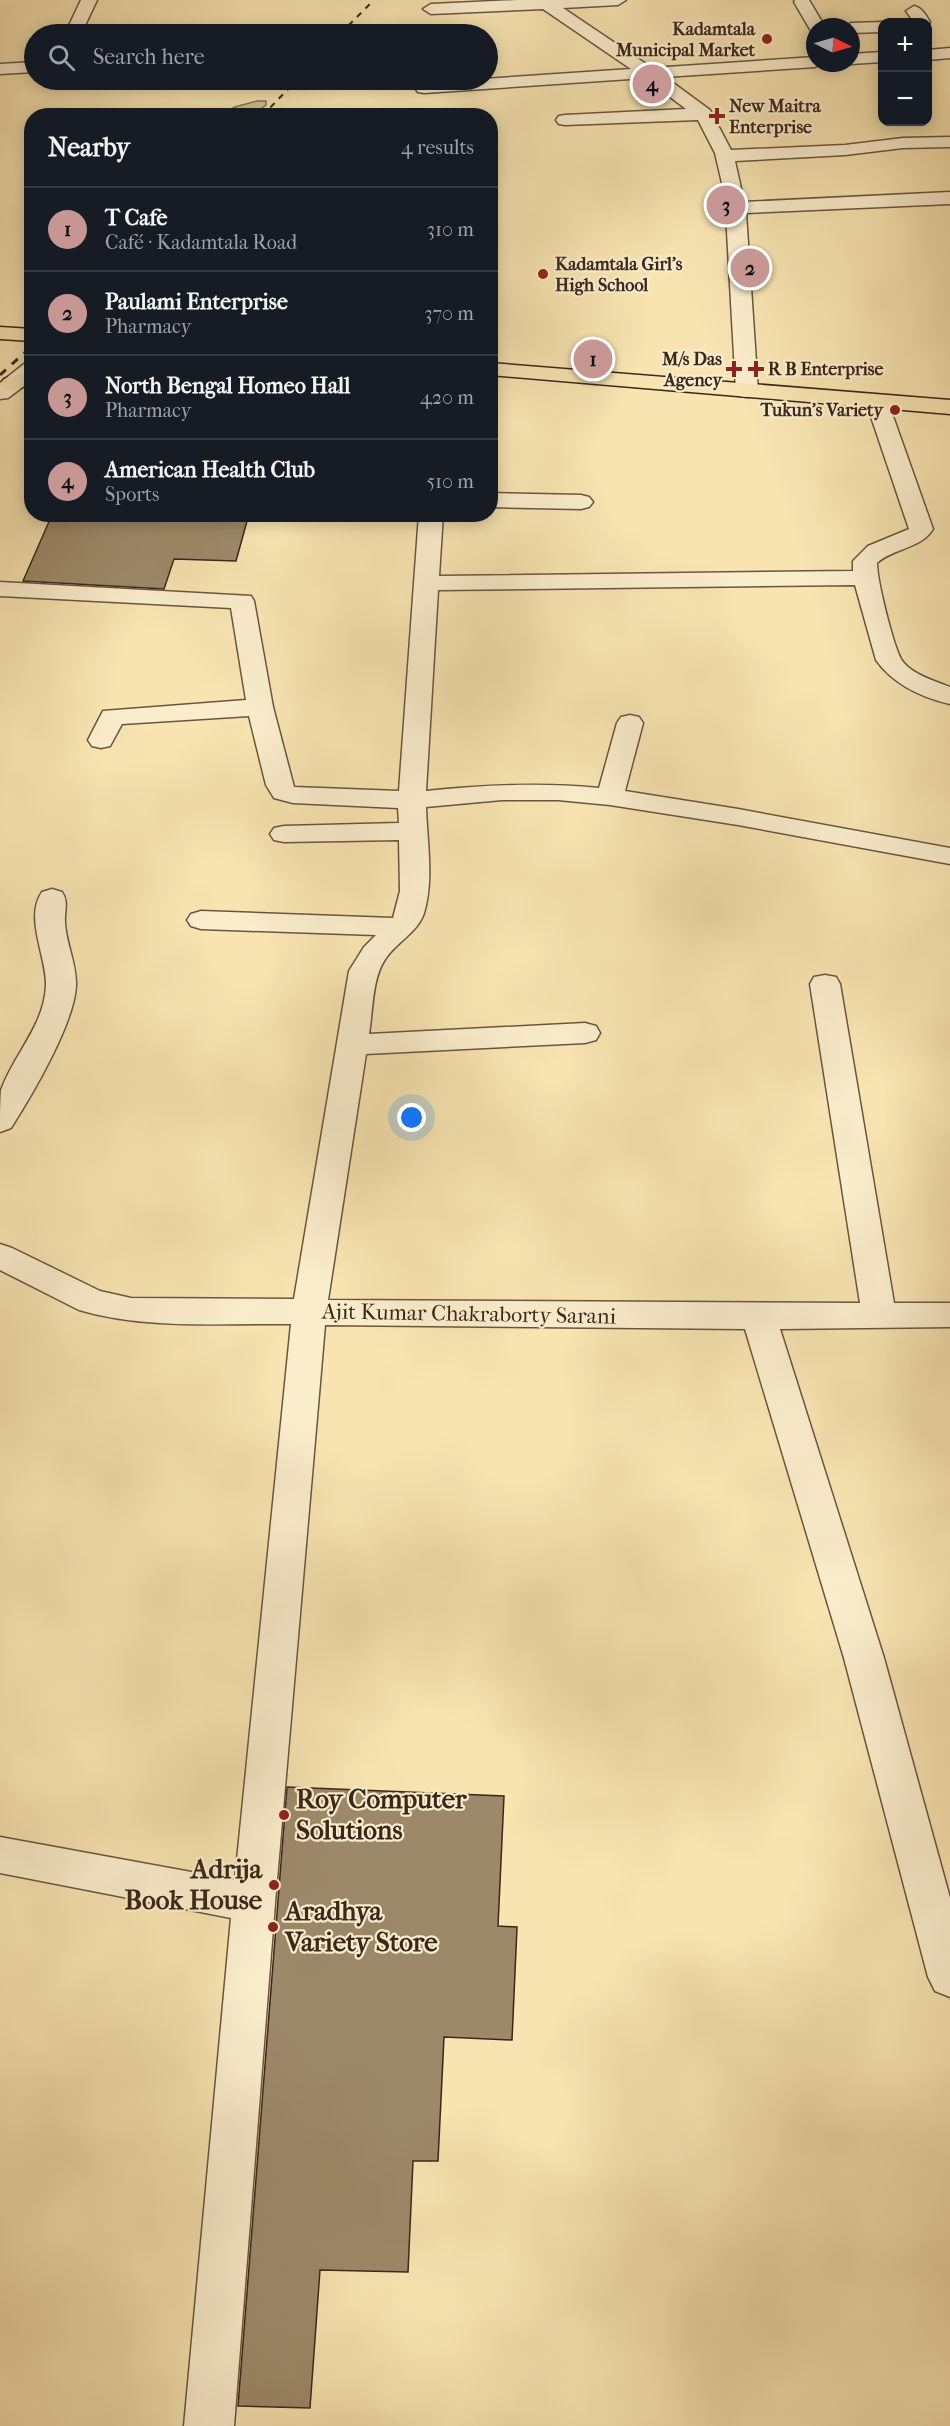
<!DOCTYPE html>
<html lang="en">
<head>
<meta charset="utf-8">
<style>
	:root { --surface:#171b24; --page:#20242c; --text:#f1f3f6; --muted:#9ea1a6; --line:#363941; --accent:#c59692 }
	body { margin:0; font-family:"IM FELL French Canon",serif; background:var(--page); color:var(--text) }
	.controls { position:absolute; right:18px; top:18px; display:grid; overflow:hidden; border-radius:12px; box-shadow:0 3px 15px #0003 }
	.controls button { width:54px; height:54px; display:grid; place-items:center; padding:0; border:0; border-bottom:2px solid var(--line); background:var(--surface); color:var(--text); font:30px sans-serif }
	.compass { position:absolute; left:806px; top:18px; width:54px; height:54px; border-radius:50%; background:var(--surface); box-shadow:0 3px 15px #0003; rotate:95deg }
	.you { position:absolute; left:412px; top:1118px; width:21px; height:21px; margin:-15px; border:4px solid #fff; border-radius:50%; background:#1a73e8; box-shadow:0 0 0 9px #1a73e833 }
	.badge { display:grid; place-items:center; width:39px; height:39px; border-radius:50%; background:var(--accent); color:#111; font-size:20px; font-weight:700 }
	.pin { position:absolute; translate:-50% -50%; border:3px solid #fff; box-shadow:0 2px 6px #0006 }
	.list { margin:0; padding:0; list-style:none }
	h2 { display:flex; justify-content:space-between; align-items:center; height:78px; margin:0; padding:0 24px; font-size:26px }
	h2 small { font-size:20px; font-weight:400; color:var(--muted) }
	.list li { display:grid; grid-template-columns:39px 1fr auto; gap:18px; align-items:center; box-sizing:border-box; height:84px; padding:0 24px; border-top:2px solid var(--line) }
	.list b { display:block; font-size:22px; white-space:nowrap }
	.list p { margin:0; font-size:20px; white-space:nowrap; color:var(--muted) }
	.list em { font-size:20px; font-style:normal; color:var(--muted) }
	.icon { flex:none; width:33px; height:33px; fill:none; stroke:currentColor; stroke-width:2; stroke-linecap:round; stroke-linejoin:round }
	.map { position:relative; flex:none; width:950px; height:2426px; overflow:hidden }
	.search { position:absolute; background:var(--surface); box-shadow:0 3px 15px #0003; left:24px; top:24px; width:474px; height:66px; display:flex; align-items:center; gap:15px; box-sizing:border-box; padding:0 21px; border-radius:33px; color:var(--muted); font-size:22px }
	.panel { position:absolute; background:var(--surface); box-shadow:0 3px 15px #0003; left:24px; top:108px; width:474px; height:414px; border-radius:24px }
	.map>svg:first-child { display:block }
</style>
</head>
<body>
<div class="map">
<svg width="950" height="2426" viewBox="0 0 950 2426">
	<rect width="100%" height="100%" fill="#f7e4b1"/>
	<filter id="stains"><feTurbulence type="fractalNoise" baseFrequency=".00333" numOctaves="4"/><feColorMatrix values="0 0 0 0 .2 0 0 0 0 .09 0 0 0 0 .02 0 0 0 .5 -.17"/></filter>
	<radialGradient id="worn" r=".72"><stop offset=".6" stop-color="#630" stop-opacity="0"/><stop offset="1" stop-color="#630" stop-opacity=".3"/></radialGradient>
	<path fill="#d7c498" stroke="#88765a" stroke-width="1.5" d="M257,101h9v4l-12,10h-34l15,-8z"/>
	<path fill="#9c8969" stroke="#3a271b" stroke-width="1.5" d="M93,514l88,3 1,-3h67l-13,47 -62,-2 -10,30 -141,-8 28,-64 40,2z
		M287,1787l217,9 -6,130 19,1 -5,113 -68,-3 -6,124h-25l-5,111 -88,-2 -10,138 -72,-2z"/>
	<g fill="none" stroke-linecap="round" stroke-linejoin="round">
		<g stroke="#695640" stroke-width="3">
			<path id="minor" d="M81,0h16l-16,34h-16z
				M517,0h109l-8,5 -55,3 89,60 163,-11v6h8l-8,4 -150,10 45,33 21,40 114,-5 58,-7 47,-1v10l-47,1 -58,7 -110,6 9,41 206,-10v12l-204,9 12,178 -3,5 -8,1 -8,-1 -3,-5 -11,-195 -10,-43 -17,-33 -133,5 -6,-1 -3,-4 3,-4 6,-1 121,-6 -41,-31 -221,15 -6,-1 -3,-4 3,-4 6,-1 207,-14 -88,-60 -112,5 -8,-5 8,-5z
				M795,0h14l16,27h-10v4h-4l-17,-29z
				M914,6c8,2 12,9 16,16l-2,4v-4h-14l-8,-11z
				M882,22h2l-2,10 -31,1v-6h-8l8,-4z
				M950,48v10l-22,2v-10z
				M882,52v10l-31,2 -4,-1h4v-9z
				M34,62v10l-34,2v-10z
				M32,363v17l-24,18 -8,1v-16l24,-19z
				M877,395l8,2 3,5 45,127c-12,20 -40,19 -56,34 0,18 16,81 24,96 9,15 34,22 49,28v17c-29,-7 -56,-19 -74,-44l-21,-75 -417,5 -12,201c59,-6 115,-9 173,-3l18,-65 4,-6 9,-2 9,2 4,6 -18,68 113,18 212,39v16l-212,-39 -128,-20 -52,-5h-56l-76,7c1,34 8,73 -2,106 -6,19 -27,29 -38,45 -14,19 -13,53 -17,76l216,-11 11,3 4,7 -4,7 -11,3 -219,11 -38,246 532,3 -50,-319 4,-7 11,-2 11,2 4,7 54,319h56v24l-170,2 104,329 66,240v99l-15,-6 -7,-14 -84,-319 -99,-329 -420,-4 -50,578 -41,523h-50l47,-508 -231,-45v-36l235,43 56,-556c-71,-1 -144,6 -212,-14l-79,-40v-26l12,4 88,43 31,7 163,1 55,-328 15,-24 12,-12 -175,-6 -10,-3 -4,-6 4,-6 10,-3 192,7 7,-27 -1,-51 -115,2 -10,-2 -4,-6 4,-6 10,-2 115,-3 -1,-15 -105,-5 -19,-5 -8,-13 -17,-69 -127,8 -12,22 -9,2 -9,-2 -4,-6 15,-29 143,-11 -15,-92 -231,-12v-14l251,14 3,5 19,106 21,80 105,4 20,-277h24l-4,62 414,-5v-10l15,-15 41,-17 -43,-127 3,-5z
				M490,493l91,2 8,2 4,5 -4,5 -8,2 -91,-2z
				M52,889l10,3c7,10 2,19 3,31 1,21 12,41 11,63 -2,38 -44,109 -65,142l-11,4c0,-12 0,-30 1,-42 13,-36 43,-64 45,-104 1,-29 -22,-68 -4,-94z"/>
		</g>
		<g stroke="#3a271b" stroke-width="3">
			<path id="major" d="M0,327l32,2v12l-32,-2z
				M490,363l460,37v14l-460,-39z
				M32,370v14l-20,6 -8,-1 -3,-5 3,-5z"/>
		</g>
		<use href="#minor" fill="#faedcc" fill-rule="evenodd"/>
		<use href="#major" fill="#f7e4b1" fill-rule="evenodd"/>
		<path stroke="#3a271b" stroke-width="2" stroke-dasharray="6 6" stroke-linecap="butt" d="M340,34l34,-34
			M262,116l35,-36"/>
		<path stroke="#3a271b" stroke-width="3" stroke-dasharray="8 8" stroke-linecap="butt" d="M0,375l32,-29"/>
	</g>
	<g fill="#8f2418" stroke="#faedcc" stroke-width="2">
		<circle cx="767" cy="39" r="6"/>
		<path d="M714 107h6v6h6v6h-6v6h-6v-6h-6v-6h6z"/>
		<circle cx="543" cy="274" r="6"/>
		<path d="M731 360h6v6h6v6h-6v6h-6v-6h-6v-6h6z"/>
		<path d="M753 360h6v6h6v6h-6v6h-6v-6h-6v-6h6z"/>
		<circle cx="895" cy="410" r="6"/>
		<circle cx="284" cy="1815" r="6"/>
		<circle cx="274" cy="1885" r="6"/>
		<circle cx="273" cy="1927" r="6"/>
	</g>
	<g text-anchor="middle" stroke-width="4.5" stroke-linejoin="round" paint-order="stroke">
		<g font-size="18" font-weight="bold" fill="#3a271b" stroke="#faedcc" text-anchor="end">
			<text x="755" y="35">Kadamtala<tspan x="755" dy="21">Municipal Market</tspan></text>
			<text x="729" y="112" text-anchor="start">New Maitra<tspan x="729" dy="21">Enterprise</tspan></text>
			<text x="555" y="270" text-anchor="start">Kadamtala Girl's<tspan x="555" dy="21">High School</tspan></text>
			<text x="722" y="365">M/s Das<tspan x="722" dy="21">Agency</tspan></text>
			<text x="768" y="375" text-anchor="start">R B Enterprise</text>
			<text x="883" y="416">Tukun's Variety</text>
		</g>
		<g font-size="22" fill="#3a271b" stroke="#faedcc">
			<text transform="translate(469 1313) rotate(1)" y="8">Ajit Kumar Chakraborty Sarani</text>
		</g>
		<g font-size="27" font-weight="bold" fill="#3a271b" stroke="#faedcc" text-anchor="start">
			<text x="296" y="1808">Roy Computer<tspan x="296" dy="31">Solutions</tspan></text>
			<text x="262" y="1878" text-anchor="end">Adrija<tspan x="262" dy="31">Book House</tspan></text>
			<text x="285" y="1920">Aradhya<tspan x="285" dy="31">Variety Store</tspan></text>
		</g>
	</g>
	<rect width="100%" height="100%" filter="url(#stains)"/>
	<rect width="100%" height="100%" fill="url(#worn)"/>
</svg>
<div class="controls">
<button>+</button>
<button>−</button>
</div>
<svg class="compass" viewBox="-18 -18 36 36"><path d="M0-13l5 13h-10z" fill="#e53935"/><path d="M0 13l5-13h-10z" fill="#9ea1a6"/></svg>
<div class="you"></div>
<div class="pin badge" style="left:593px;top:359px">1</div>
<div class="pin badge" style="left:750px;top:268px">2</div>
<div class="pin badge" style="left:726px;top:205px">3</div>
<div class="pin badge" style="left:652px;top:84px">4</div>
<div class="search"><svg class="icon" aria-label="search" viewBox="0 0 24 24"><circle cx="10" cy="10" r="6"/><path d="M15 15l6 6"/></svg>Search here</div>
<section class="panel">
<h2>Nearby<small>4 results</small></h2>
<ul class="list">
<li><span class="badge">1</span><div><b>T Cafe</b><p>Café · Kadamtala Road</p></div><em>310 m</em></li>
<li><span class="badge">2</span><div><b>Paulami Enterprise</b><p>Pharmacy</p></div><em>370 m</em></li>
<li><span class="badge">3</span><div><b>North Bengal Homeo Hall</b><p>Pharmacy</p></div><em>420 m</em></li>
<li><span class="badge">4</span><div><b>American Health Club</b><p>Sports</p></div><em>510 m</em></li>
</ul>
</section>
</div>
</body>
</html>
